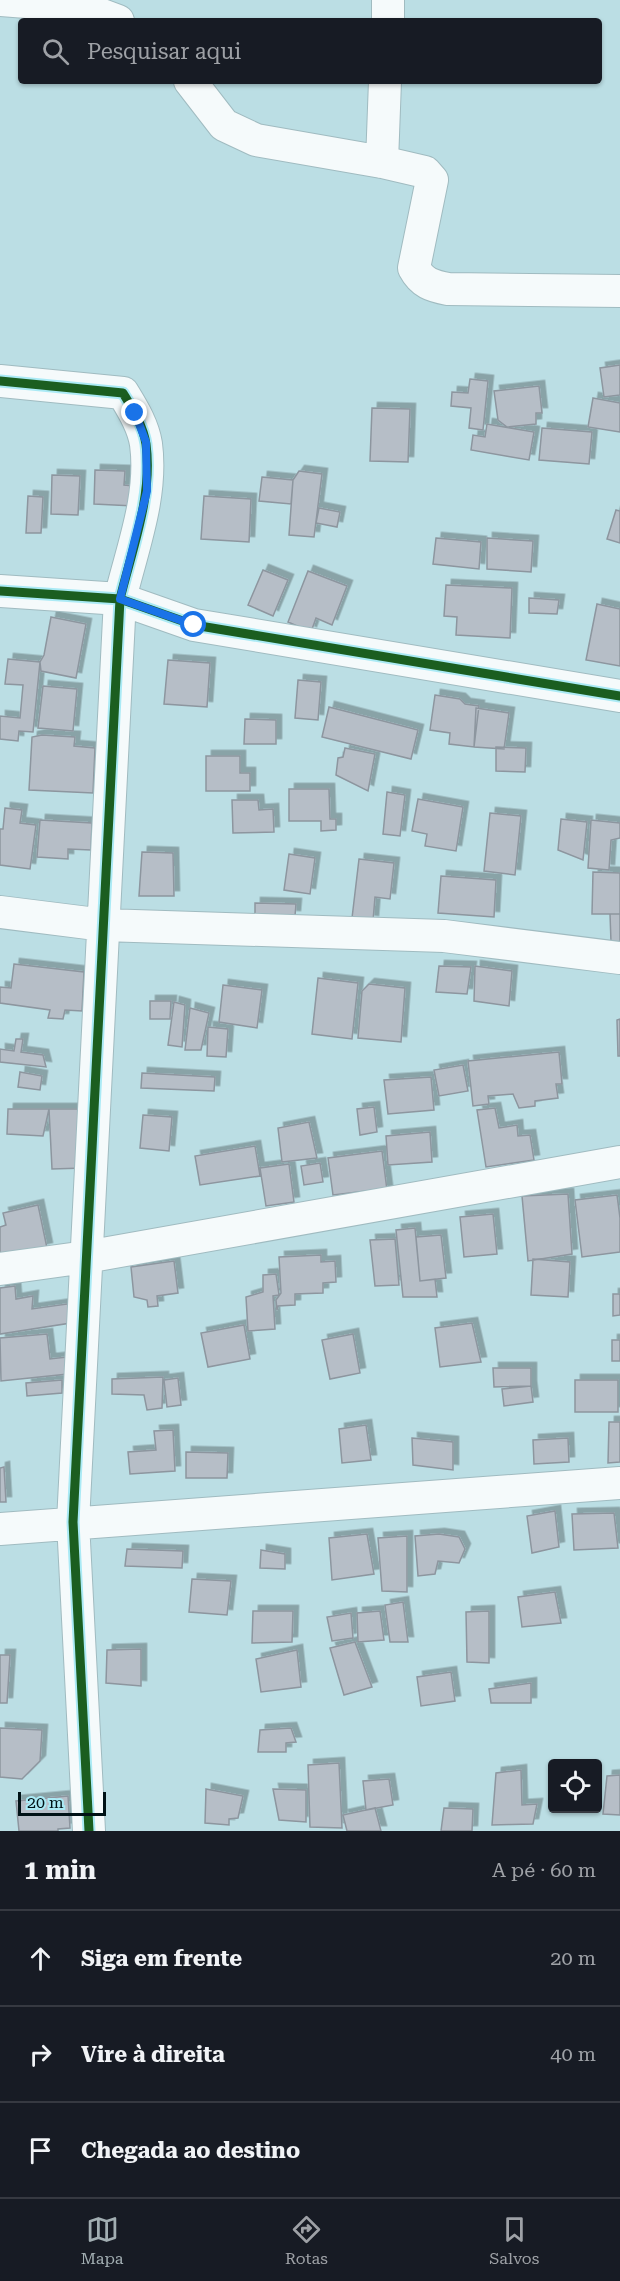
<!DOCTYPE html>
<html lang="pt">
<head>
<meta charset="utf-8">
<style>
	:root { --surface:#171b24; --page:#242831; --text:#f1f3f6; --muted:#9ea1a6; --line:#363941; --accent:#a2aeb2 }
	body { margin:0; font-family:"Roboto Serif",serif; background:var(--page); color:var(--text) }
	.controls { position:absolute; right:18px; bottom:18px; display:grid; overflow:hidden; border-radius:6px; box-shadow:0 2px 4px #0004 }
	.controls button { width:54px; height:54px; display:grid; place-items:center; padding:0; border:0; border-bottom:2px solid var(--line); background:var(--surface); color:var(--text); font:30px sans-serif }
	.scale { position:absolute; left:18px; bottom:15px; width:88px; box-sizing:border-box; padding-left:6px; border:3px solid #001216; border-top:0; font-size:16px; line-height:21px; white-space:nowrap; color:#001216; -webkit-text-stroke:4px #aaeaf5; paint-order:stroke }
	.stop { position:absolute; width:18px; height:18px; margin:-14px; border:4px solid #1a73e8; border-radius:50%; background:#fff }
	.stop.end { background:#1a73e8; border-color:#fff; box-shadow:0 2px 6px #0008 }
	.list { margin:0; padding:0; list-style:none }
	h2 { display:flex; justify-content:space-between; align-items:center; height:78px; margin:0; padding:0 24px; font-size:26px }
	h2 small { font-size:20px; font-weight:400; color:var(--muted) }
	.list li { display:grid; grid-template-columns:39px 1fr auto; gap:18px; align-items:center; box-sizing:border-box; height:96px; padding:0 24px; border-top:2px solid var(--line) }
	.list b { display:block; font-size:22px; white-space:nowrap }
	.list em { font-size:20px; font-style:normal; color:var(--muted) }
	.icon { flex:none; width:33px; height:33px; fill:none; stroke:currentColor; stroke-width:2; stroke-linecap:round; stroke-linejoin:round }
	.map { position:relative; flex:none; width:620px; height:1831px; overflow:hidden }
	.search { position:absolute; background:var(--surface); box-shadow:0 2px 4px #0004; left:18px; right:18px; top:18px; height:66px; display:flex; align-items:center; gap:15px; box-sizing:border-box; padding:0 21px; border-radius:6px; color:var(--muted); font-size:22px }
	.sheet { height:366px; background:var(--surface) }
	nav { display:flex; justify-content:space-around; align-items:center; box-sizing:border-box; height:84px; border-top:2px solid var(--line); background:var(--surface); font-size:16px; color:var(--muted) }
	nav a { display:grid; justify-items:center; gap:3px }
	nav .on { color:var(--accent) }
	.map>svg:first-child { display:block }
</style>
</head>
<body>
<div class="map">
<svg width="620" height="1831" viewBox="0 0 620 1831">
	<defs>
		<filter id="shadow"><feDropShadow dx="5.5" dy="-5.5" stdDeviation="0" flood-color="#0004"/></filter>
	</defs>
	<rect width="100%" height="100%" fill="#bbdee4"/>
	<path fill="#b6bec7" stroke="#8d969f" stroke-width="1.5" filter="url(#shadow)" d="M620,365v30l-16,2 -4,-29z
		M470,379l18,2 -5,49 -14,-2 2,-20 -20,-2 1,-14 16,1z
		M539,386l3,27h-6v11l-29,3 -9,-7 -4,-29z
		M593,398l27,5v29l-32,-5z
		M372,408l38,1 -2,53 -38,-1z
		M487,424l47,8 -5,28 -58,-10 2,-15 12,2z
		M542,428l50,4 -3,32 -50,-4z
		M95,470l30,1 -1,14 11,1 -1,20 -40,-2z
		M299,471l23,3 -8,63 -25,-2 4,-55z
		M52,475l28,1 -2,39 -27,-1z
		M262,477l31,3 -2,24 -32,-3z
		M28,496l15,1 -2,36h-15z
		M204,496l47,3 -2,43 -48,-3z
		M319,508l21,4 -3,15 -21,-4z
		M616,510l4,1v32l-13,-4z
		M436,538l45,4 -2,27 -46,-5z
		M487,538l46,3 -2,31 -44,-3z
		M263,570l25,10 -15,36 -25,-11z
		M308,571l39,15 -15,39 -16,-7 -5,14 -23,-10z
		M446,585l66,3 -2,50 -54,-3 1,-18 -13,-1z
		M529,598l30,2 -2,14 -28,-1z
		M597,604l23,5v57l-34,-6z
		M51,617l35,7 -10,54 -35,-7 -1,-9 4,-7z
		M8,659l32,3 -7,70 -14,-1 -1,10 -18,-2v-23l20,2 3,-33 -18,-1z
		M168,660l42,3 -3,44 -43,-3z
		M298,680l23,2 -3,38 -23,-2z
		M43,686l34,3 -4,42 -35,-3z
		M435,695l25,4 5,5 14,2 -5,41 -25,-3 1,-11 -20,-3z
		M329,707l89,23 -7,29 -89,-22z
		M476,708l33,5 -5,36 -30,-2z
		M245,719l31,1v24h-32z
		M42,735l33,2 -1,9 21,2 -2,45 -64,-3 3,-53z
		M496,747l30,1 -1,24 -29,-1z
		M345,748l30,6 -7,37 -32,-16 2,-17 5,-1z
		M206,756h34v17h10v18h-44z
		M289,789h40l1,30h6v11l-15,1v-10h-32z
		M387,792l18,3 -5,41 -17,-2z
		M418,799l45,8 -7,44 -31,-5 2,-12 -15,-3z
		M232,800h26l1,10 14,-1 1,23 -41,1z
		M5,808l17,2 -2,13 16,2 -6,44 -30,-4v-36h3z
		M490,813l31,3 -6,59 -31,-4z
		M561,819l26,3 -4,38 -25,-10z
		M40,820l52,3 -1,27 -23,-1v10l-31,-2z
		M591,820l29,3v15l-9,2 -2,30 -21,-2z
		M142,852l31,1 1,43h-35z
		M289,854l26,4 -5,36 -26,-4z
		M359,859l35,4 -4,36 -15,-2 -2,24 -21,-3z
		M593,872l27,1v41h-28z
		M441,876l55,4 -2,37 -56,-4z
		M255,903l41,1 -1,12 -40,-2z
		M610,914h10v28h-9z
		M14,964l70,8 -2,39 -17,-1 -2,9 -15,-1 2,-8 -50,-7v-16l11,1z
		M439,966l32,1 -4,27 -31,-2z
		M475,966l37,5 -3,35 -35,-5z
		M318,978l40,5 -6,56 -40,-5z
		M369,984l36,4 -4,54 -43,-4 4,-47z
		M223,985l39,5 -5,38 -38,-6z
		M150,1001h21l-1,18h-20z
		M174,1002l11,3 -3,42 -14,-2z
		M190,1008l19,5 -8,37h-16z
		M620,1019v37h-2l-1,-36z
		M208,1027l20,2 -2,28 -19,-1z
		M16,1039h7l-2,13 22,3 3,12 -46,-5v-13l14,2z
		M559,1052l3,32h-6l2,14 -23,3v5l-16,2 -6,-14 -25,2 1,8 -16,2 -5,-45z
		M463,1065l5,26 -29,5 -5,-26z
		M20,1072l22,4 -2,14 -22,-3z
		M142,1073l73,4 -1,14 -73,-3z
		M431,1077l3,33 -46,4 -4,-34z
		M374,1107l3,25 -17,3 -3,-26z
		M495,1108l4,20 18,-3 1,11 12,-1 4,25 -48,7 -9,-57z
		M8,1109h41l-6,27 -36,-2z
		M49,1109h34l1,59 -32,1z
		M143,1115l29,2 -3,34 -29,-3z
		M309,1122l8,36 -35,4 -4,-34z
		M430,1132l2,30 -44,3 -2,-29z
		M255,1146l5,30 -60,9 -5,-29z
		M382,1151l6,47 -13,2 -1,-10 -41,5 -5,-37z
		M320,1163l3,19 -19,3 -3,-19z
		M289,1164l5,38 -28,4 -6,-38z
		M568,1194l4,60 -44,7 -6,-65z
		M617,1195l3,23v34l-38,5 -7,-57z
		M38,1205l9,43 -47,11v-32l6,-2 -3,-12z
		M493,1214l4,40 -33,3 -4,-40z
		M415,1228l5,53 15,-2 2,18h-34l-7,-67z
		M441,1235l5,43 -26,3 -4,-44z
		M395,1239l4,46 -24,1 -5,-46z
		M321,1255v7l14,-1 1,21 -13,1v10l-28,1v11l-17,1 -1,4 -1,-10 5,-7 -2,-36z
		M533,1259l37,3 -2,35 -37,-2z
		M174,1261l4,32 -21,3 1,10 -10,1 -1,-7 -13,-3 -3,-30z
		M276,1274l3,21 -6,1 2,33 -27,2 -2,-34 17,-5v-17z
		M15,1286l1,13 17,-3 -1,13 42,-6 3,19 -77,12v-46z
		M613,1294h7v21l-7,1z
		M472,1323l9,39 -41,5 -5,-39z
		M244,1325l6,34 -42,8 -7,-34z
		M47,1334l3,25 17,-2 1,17 -67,7 -1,-43z
		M353,1334l7,39 -30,6 -8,-39z
		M612,1340h8v21h-8z
		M493,1368h38v18l-37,1z
		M163,1377l-1,31 -15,2 -3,-15 -32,-1v-15z
		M178,1378l3,27 -14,2 -3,-27z
		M62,1380v13l-35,3 -1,-13z
		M575,1380h43v32h-43z
		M531,1386l2,16 -29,4 -2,-17z
		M609,1422h11v40l-12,1z
		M366,1425l5,35 -29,3 -3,-34z
		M173,1430l2,41 -45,3 -2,-22 28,-2 -2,-19z
		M412,1438l41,4v28l-40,-5z
		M568,1438l1,24 -35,2 -1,-24z
		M186,1452l42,1 -1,25h-41z
		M4,1467l2,35h-6v-34z
		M555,1511l4,36 -27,6 -5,-37z
		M614,1513l4,35 -44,2 -2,-36z
		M367,1534l7,40 -42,6 -3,-42z
		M439,1534l20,3 6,12 -6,14 -21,-2 -3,13 -17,2 -3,-40z
		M407,1536v56l-25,-1 -4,-53z
		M127,1549l56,2 -1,17 -57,-2z
		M261,1550l24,4v15l-25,-1z
		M192,1579l39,2 -4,34 -38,-3z
		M555,1592l6,31 -39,4 -4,-30z
		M403,1602l5,40h-18l-5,-37z
		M253,1611h40l-1,31 -40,1z
		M380,1611l4,29 -26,2 -1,-29z
		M489,1611v52l-22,-1 -1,-50z
		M351,1613l2,25 -21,3 -5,-24z
		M355,1642l17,45 -28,8 -14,-47z
		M141,1649v37l-35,-3 1,-33z
		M297,1650l4,37 -40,5 -5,-33z
		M0,1655h10l-3,48h-7z
		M451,1672l4,29 -34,5 -4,-29z
		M531,1683v20h-40l-2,-14z
		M0,1728l42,2 -2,31 -18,18 -22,-2z
		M291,1728l5,14 -10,1v9h-28l2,-22z
		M339,1763l3,65 -32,-1 -2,-62z
		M521,1770l1,35 15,-1 -4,20 -41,1 4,-52z
		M620,1775v40l-17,-1 4,-38z
		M389,1779l4,26 -27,5 -3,-29z
		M206,1789l37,7 -5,22 -9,1v6l-24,-2z
		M273,1789l33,1v32l-27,-2z
		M68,1796l2,32 -12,1v2h-39l-3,-30z
		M375,1808l6,23h-34l-4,-16z
		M444,1808l29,1 -1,22h-31z"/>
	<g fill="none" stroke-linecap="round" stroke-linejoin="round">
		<g stroke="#a0bbc0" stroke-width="34">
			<path id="minor" d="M0,0l78,6 40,15
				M388,21v-21
				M190,81l34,44 32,15 126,22 43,10 7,8 -18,88c8,15 18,18 34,21l172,2
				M382,162l3,-81
				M0,381l123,12c9,15 20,32 23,51 7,52 -14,105 -26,155l-47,923 16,309
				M0,591l120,8 74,26 426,71
				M0,912l104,13 340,11 176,22
				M0,1269l86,-12 534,-95
				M0,1529l620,-46"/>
		</g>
		<use href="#minor" stroke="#f5fafb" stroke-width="32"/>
		<g stroke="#aaeaf5" stroke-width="13">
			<path id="cycleway" d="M0,381l123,12c9,15 20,32 23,51 7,52 -14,105 -26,155l-47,923 16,309
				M0,591l120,8 74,26 426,71"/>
		</g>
		<use href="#cycleway" stroke="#1b5e20" stroke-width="9"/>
	</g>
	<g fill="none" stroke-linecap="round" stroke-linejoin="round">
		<path stroke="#1a73e8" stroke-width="8" d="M135,413l11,29 1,49 -27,108 74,26"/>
	</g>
</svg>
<div class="controls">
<button><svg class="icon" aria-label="locate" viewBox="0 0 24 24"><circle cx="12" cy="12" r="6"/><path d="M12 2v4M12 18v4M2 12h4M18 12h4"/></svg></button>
</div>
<div class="scale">20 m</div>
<div class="stop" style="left:194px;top:625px"></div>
<div class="stop end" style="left:135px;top:413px"></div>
<div class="search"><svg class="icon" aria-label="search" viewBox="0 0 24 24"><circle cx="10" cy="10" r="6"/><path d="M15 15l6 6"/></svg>Pesquisar aqui</div>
</div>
<section class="sheet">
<h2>1 min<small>A pé · 60 m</small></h2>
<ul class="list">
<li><svg class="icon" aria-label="ahead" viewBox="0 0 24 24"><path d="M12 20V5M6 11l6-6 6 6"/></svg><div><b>Siga em frente</b></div><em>20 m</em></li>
<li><svg class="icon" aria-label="right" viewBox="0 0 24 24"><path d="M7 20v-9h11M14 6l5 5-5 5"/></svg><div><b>Vire à direita</b></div><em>40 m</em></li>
<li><svg class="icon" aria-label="arrive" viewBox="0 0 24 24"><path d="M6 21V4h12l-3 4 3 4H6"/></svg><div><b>Chegada ao destino</b></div></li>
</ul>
</section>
<nav>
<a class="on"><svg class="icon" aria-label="map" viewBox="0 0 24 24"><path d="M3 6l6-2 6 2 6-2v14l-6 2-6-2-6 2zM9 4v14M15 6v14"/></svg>Mapa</a>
<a><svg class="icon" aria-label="directions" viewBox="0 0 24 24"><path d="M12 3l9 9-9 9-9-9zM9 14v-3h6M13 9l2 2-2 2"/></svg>Rotas</a>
<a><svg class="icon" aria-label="saved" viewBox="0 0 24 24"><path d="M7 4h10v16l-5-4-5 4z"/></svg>Salvos</a>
</nav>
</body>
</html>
